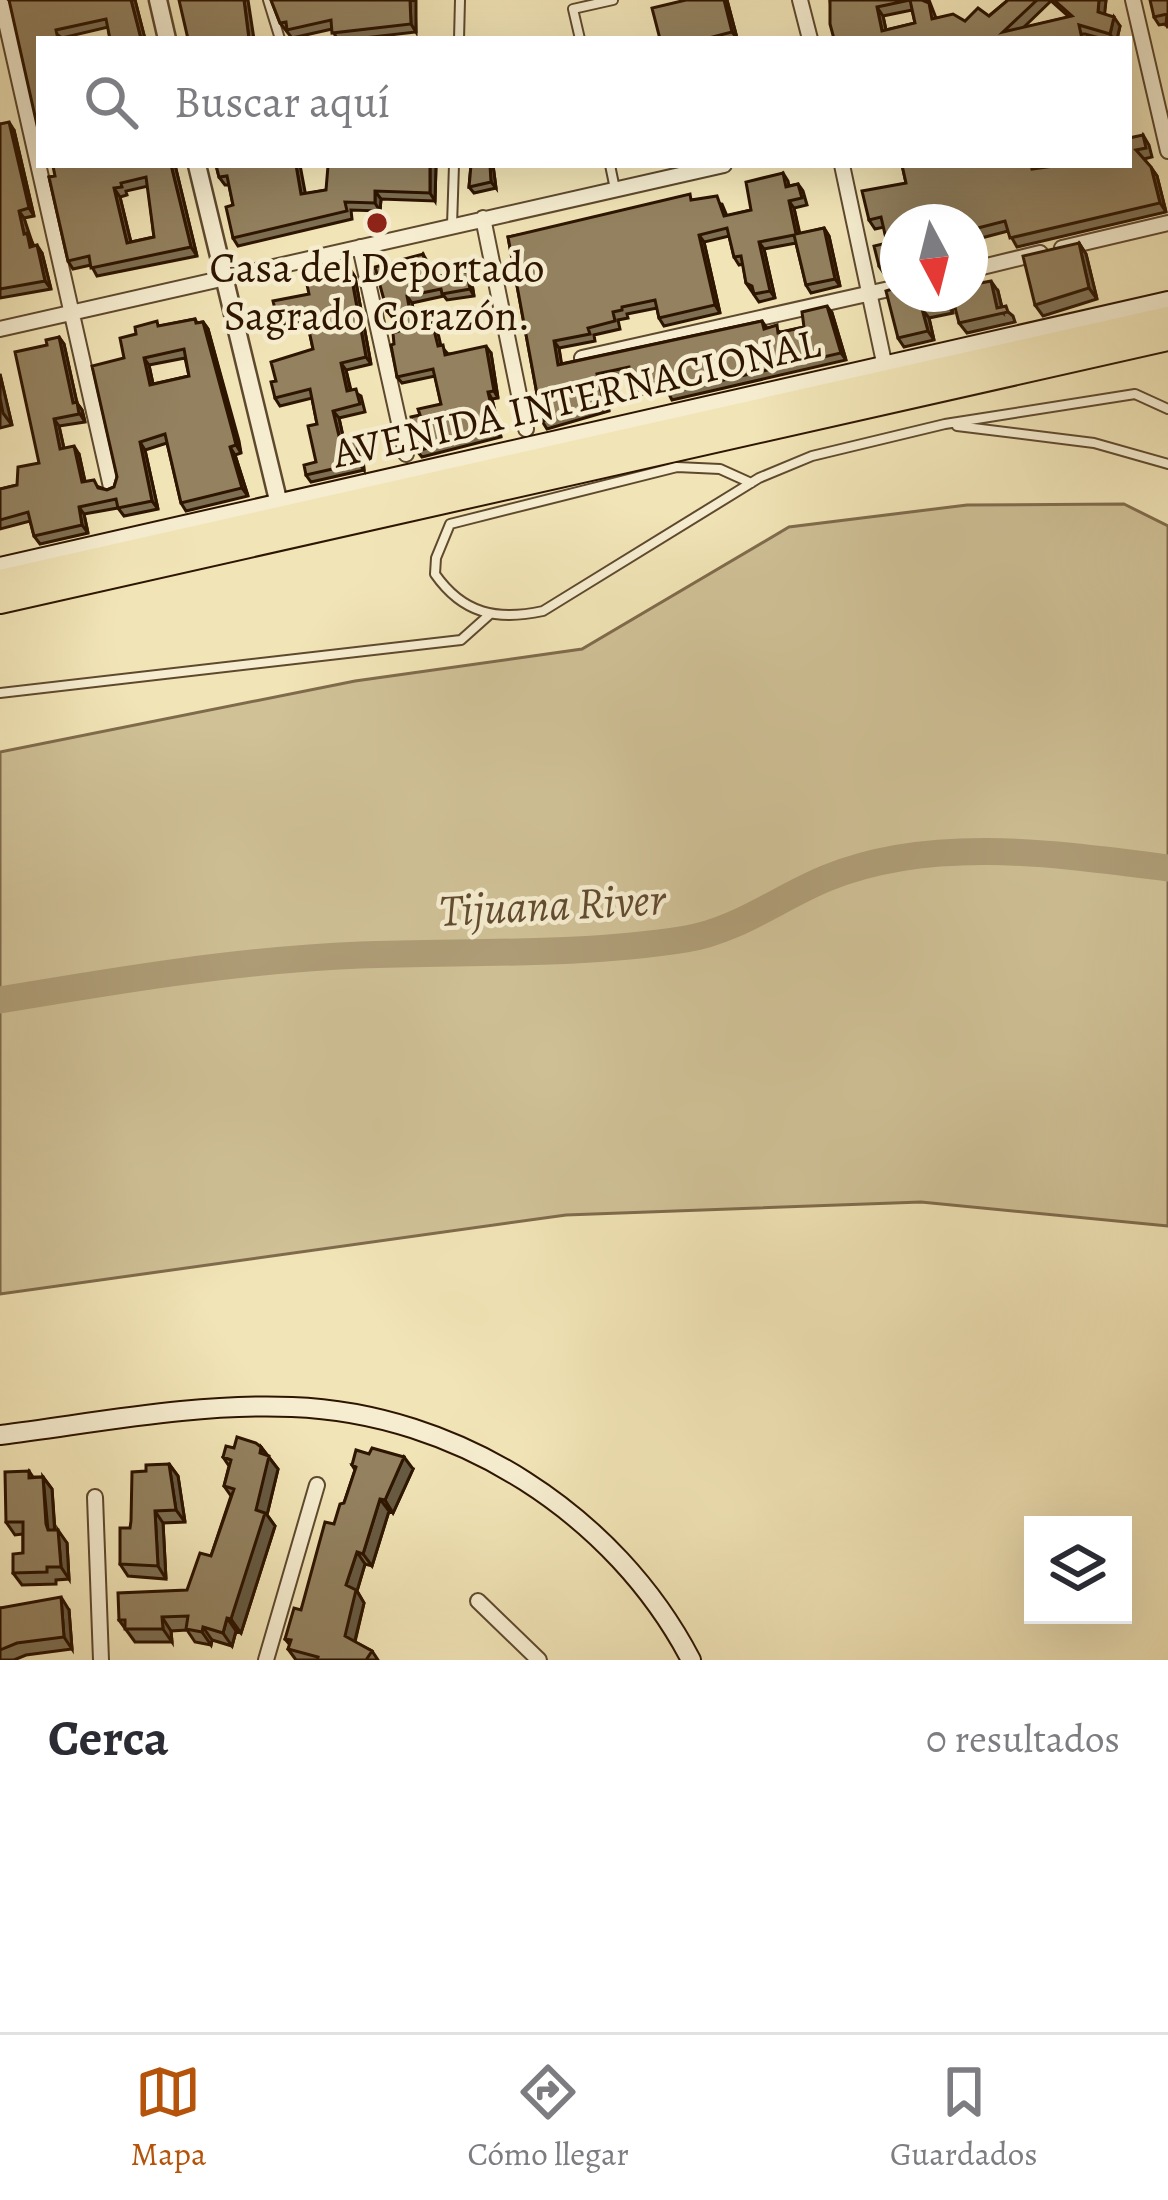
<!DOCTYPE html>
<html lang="es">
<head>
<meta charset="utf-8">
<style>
	:root { --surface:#fff; --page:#f2f2f3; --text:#2b2b33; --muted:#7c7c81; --line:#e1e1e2; --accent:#b45309 }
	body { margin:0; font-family:Alegreya,serif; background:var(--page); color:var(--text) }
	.controls { position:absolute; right:36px; bottom:36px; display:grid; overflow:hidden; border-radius:0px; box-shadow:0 12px 48px #0002 }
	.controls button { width:108px; height:108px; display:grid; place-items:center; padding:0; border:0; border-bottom:3px solid var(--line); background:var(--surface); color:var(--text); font:60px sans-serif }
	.compass { position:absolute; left:880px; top:204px; width:108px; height:108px; border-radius:50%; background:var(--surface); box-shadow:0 12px 48px #0002; rotate:173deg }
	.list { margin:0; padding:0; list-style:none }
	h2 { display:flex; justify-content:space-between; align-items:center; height:156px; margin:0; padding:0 48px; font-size:51px }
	h2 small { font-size:39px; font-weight:400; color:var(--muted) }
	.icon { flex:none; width:66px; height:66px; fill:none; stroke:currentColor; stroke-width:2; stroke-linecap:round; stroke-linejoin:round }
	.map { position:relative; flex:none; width:1168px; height:1660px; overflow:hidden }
	.search { position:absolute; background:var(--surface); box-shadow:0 12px 48px #0002; left:36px; right:36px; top:36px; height:132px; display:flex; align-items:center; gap:30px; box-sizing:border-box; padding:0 42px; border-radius:0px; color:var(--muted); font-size:45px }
	.sheet { height:372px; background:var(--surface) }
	nav { display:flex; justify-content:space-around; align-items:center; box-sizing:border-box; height:168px; border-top:3px solid var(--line); background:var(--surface); font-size:33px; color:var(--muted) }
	nav a { display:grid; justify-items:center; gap:6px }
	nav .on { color:var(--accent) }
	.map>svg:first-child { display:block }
</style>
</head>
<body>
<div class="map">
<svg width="1168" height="1660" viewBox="0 0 1168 1660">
	<rect width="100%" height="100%" fill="#f1e4b6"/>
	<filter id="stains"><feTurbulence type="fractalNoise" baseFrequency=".00167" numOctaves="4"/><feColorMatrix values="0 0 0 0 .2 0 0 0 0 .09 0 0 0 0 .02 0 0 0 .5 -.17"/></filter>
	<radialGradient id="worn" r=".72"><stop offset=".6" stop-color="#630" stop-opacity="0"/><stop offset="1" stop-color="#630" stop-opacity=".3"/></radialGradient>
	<path fill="#d0c197" stroke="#7f6b4c" stroke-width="3" d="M1124,504l44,22v700l-247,-24 -355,13 -566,79v-542l355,-71 227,-32 207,-122 178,-22z"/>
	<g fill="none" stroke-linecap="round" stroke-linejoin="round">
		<path stroke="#af9e78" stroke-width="27" d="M0,1000c119,-20 239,-40 360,-45 108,-4 219,1 326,-16 51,-8 94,-42 141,-61 105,-43 232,-24 341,-10"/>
		<g stroke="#5f492e" stroke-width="12">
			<path id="service" d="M268,0l12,39
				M459,39l1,-39
				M580,39l-7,-30 40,-9
				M610,165l5,24
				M452,225l2,-60
				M957,426l137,17 74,21
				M751,483l-31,-14 -43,-2 -227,57 -14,34 -1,16c28,40 62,47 108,37l216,-133 53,-22 133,-32 190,-30 33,15
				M0,693l461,-53 28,-25"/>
		</g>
		<g stroke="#5f492e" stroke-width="18">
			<path id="minor" d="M1,0l110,487
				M800,0l10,39
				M1133,0l35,151
				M842,165l43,202
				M483,218l43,211
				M360,247l46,207
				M1062,248l106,-25
				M970,270l70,-17
				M0,329l724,-164
				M582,358l316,-71
				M95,1497l6,163
				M478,1601l61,59
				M266,1660l51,-175"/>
		</g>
		<g stroke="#5f492e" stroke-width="21">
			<path id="tertiary" d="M158,0l9,39
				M197,165l82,339"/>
		</g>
		<g stroke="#2e1500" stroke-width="22">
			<path id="secondary" d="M0,567l1168,-266
				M0,1435c96,-12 195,-32 292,-28 165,6 323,107 399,253"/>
		</g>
		<g stroke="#2e1500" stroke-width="28">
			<path id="trunk" d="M0,582l1168,-263"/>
		</g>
		<g stroke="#2e1500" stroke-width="28">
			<path id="motorway" d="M0,601l1168,-263"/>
		</g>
		<use href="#service" stroke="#f6edd0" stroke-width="8"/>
		<use href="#minor" stroke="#f6edd0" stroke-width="14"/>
		<use href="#tertiary" stroke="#f6edd0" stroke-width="16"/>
		<use href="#secondary" stroke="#f6edd0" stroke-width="18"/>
		<use href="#trunk" stroke="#f1e4b6" stroke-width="24"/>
		<use href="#motorway" stroke="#f1e4b6" stroke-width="24"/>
	</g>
	<path fill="#7e6f52" stroke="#2e1500" stroke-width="3" fill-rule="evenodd" d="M9,0h126l10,39h-35l-2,-12 -46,11z
		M271,0h144l1,32 -61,7h-18l-5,-10 -40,9 -12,-15z
		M686,0h41l10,38 -77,1z
		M830,0h99l7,18 29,3 24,-5 19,-16h98l-2,14 16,12 -3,13h-14l-18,-5 -251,5zM1051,1l18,16 -46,11zM912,10l3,13 -29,7 -3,-14z
		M1168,0v28l-2,-4 -7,1 -5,-8z
		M0,124l14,6 20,86 -10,2 4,16 6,12 8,7 9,36 -51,9z
		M1143,135l6,10 3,12 -8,2 13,17 9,36 -149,35 -9,-16 -38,10v-19h-72v54l-13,-1 -6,-9 8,-23 -3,-16 -9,2 -6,-9 37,-37 -4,-18h134v4l93,-4z
		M175,165l22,91 -100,20 -6,-11 -18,4 -5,-8 -19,-84zM148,186l6,51 -23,5 -11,-45 7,-2 -1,-4z
		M216,165l89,29 21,-4 16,-25h94l-1,36 -54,-2 -1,12 -29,-1 1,9 -114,27 -5,-8v-33l-4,-20h-4l-6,-8z
		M471,165h22l3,23 -22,5 -5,-6z
		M783,173l5,8 1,5 9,-2 5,7 4,14 -13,3 6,26 24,-6 5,8 11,50 -29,7 -5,-8 -10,-42 -32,6 11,49 -16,4 -13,-19 -3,-19 -4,1 -5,-8 -5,-21 -25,6 16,71 -56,13 -5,-8 -2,-10 -30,6 1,4 -10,2 2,9 -26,6 1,6 -36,7 2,16 201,-43 5,7 14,4 23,-5 28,-14 14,47 -174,40 -6,-12 -27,7 -6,-8 -2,-12 -29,6 7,30 -62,18 -5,-8 -34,-184 186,-37 28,4 5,12 24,-6z
		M1079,243l7,11 11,45 -54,17 -8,-11z
		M423,254l4,7 4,16 36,-5 4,6 3,18 -27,4 -3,-4 -32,7 4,23 16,-4 5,7 4,17 7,8 43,-1 7,45 -6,1 9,38 -79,20 -5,-6 3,-36 21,-11 -6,-28 -33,7 -5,-6 -3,-33 8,-14 -4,-14 -6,1 -5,-6z
		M350,269l5,8 16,87 -25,6 5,20 10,6 4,16 -26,6 5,22 18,8 2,22 -53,12 -5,-7 10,-13 1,-38 -5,-26 -32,8 -5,-8 1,-17 37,-32 -6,-29 -25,5 -5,-8 32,-23z
		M898,287l51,7 4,19 -24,5 5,22 -30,7 -6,-9z
		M998,291l4,16 11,9 2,6 -48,11 -8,-10z
		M195,319l2,4 6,-1 5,7 31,112 2,12 -6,2 13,41 -62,15 -5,-8 -14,-60 -22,7 13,59 -34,7 -6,-8 -34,6 4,19 -48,11 -6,-8 -4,-15 -30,8v-40l17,-4 22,-22 8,-118 12,-8 5,7 13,59 5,7 3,12 -26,4 5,23 15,5 6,28 22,8 7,-3 3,-10 7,-119 12,-24 24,-8zM185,358l4,18 -36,8 -4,-19z
		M0,374l12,51 -12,3z
		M261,1447l17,22 -11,46 8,11 -34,107 -5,-2 -4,15 -20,-6 -1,5 -16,-3 -8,-12 -16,1 1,11h-37l-16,-22 68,-30 24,-34 20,-60 -7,-10 5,-20 -6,-9 11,-9z
		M169,1464l9,12 7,46 -22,1 3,56 -38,-3 -8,-12 26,-93z
		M352,1465l61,4 -20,44 -4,-2 -17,55 -7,-2 -8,27 7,12 -9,39 17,9 6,9h-82l-8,-11 2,-4 -5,-6 16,-29 33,-86 10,-21 11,-33z
		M29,1471l4,6h10l9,12 3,41 12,13 2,36 -13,1v4l-34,1 -9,-12 10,-20v-19l-8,1 -9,-13z
		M0,1608l69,2 3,39 -46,6 -12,5h-14z"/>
	<path fill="#675a42" stroke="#2e1500" stroke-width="3" d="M131,0h4l10,39h-4z
		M244,0h4l6,39h-5z
		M410,0l6,1v31l-5,-8z
		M724,0h3l10,38 -5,-6z
		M1099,0h7l-2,21 -6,-9z
		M877,7l6,9 5,23 -6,-8z
		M1114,17l6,9 -3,13h-4l-3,-5z
		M9,122l5,8 20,86 -5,-8z
		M171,165h4l22,91 -6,-9z
		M296,165h4l7,37 -6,-8z
		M430,165h6l-1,36 -5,-8z
		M490,165h3l3,23 -5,-6z
		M1151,167l6,9 9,36 -6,-9z
		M114,188l6,9 13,54 -6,-8z
		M375,191l6,8 -1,12 -5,-8z
		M789,201l5,7 7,34 -5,-8z
		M19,211l5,7 12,36 -12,-20z
		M824,228l5,8 11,50 -5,-7z
		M699,235l5,7 16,71 -5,-8z
		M759,242l5,7 11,49 -5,-7z
		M1079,243l7,11 11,45 -8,-11z
		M37,245l5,8 9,36 -6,-8z
		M350,269l5,8 16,87 -5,-7z
		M467,272l4,6 3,18 -4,-7z
		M991,281l7,10 5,22 -6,-5z
		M945,294h4l4,19 -6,-9z
		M407,296l5,7 6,30 -5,-6z
		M827,306l5,7 14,47 -5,-7z
		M922,309l7,9 5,22 -6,-9z
		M203,322l5,7 33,124 -5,-8z
		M59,337l5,7 13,59 5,7 3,12 -12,-19z
		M554,341l5,7 4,24 -5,-7z
		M486,346l5,7 7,45 -4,-7z
		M144,358l5,7 6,28 -5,-8z
		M341,363l5,7 6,28 -5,-7z
		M0,374l12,51 -9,-12 -3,-15z
		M597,374l5,7 7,30 -5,-7z
		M488,392l4,7 9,38 -4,-7z
		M333,411l6,7 6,29 -5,-7z
		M54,419l5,7 7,31 -6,-8z
		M357,441l5,7 2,22 -5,-7z
		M140,442l5,8 13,59 -6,-8z
		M74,446l5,8 8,36 -5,-8z
		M230,447l5,8 13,41 -6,-8z
		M79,507l5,7 4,19 -6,-8z
		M261,1447l17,22 -11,46 8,11 -34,107 -10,-14 25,-109z
		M404,1457l9,12 -20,44 -8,-13z
		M169,1464l9,12 7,46 -9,-12z
		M43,1477l9,12 3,47 -7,-6z
		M380,1499l9,12 -17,55 -9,-12z
		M155,1511l8,12 3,56 -8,-13z
		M58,1530l9,13 2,36 -8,-12z
		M357,1552l8,12 -8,27 7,12 -11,45 -8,-12 1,-51z
		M61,1597l8,13 3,39 -8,-12z
		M162,1617l9,14 1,11 -9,-13z
		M227,1618l9,13 -4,15 -9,-13z
		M203,1627l9,13 -1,5 -9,-13z"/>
	<path fill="#93815f" stroke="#2e1500" stroke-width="3" fill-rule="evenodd" d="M9,0h122l10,39h-31l-4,-20 -50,11 2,9h-19v95z
		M179,0h65l5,39h-61z
		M271,0h139l1,24 -79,9 -1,-13 -44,10 -1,-8 -6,1z
		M686,0h38l8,32 -27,7h-45l-8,-31z
		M830,0h92l7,3 3,16 21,-5 12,7 13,-13 11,8 19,-16h29l-34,32 69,-16 -18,-16h45l-1,12 16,5 -4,17 -31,-9 3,14h-248l-4,-15zM910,0l5,23 -33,8 -5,-24z
		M1150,0h18v25h-2l1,-11 -13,3z
		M9,122l20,86 -10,3 5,23 3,-1 3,14 7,-2 8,36 -45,8v-165z
		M1143,135l3,13 -10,2 15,17 9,36 -150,35 -5,-17 -35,9v-8h-72v48l-2,-2 -17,-2 -5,-20 13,-3 -6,-26 -12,3 -7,-29 44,-8 -4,-18h129l1,4 29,-4h68v-27z
		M55,165h116l20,82 -100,21 -2,-12 -21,5 -19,-84 6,-1 -2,-10zM146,177l8,60 -27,6 -13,-55 8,-1 -1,-4z
		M216,165h80l5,29 25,-4 2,-24 102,-1v28l-55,-2v12l-30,-1 2,9 -114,27 -7,-31 7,-2 -6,-29 -8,1z
		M471,165h19l1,17 -22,5z
		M783,173l3,14 12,-3 4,14 -13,3 7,33 28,-6 11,51 -29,6 -12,-50 -35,7 11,49 -16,3 -2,-8 -6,-3 -5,-27 -7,1 -7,-29 -28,7 16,70 -56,13 -4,-18 -33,7v3l-9,2 2,9 -27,7 2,6 -36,7 4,24 204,-44 2,8 13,-4 1,8 26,-6 -2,-15 25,-6 14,47 -174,40 -2,-13 -32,7 -4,-20 -32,7 7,30 -62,17 -34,-184 182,-43 1,6 26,-4 7,20 27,-6 -5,-28z
		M1079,243l10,45 -54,17 -12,-49z
		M423,254l5,24 39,-6 3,17 -28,5 -1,-5 -34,7 6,31 19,-5 6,24 5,-1 2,10 41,-9 8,45 -6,1 9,38 -80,21 -6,-34 9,-2 -2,-6 23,-5 -8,-35 -36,8 -6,-32 3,-1 -1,-11 9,-3 -6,-21 -9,2 -12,-44z
		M350,269l16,88 -25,6 6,28 9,-2 4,15 -27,7 7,29 17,1 2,22 -53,12 -2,-10 12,-3 -8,-36 9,-2 -7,-35 -35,9 -4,-16 5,-1 -5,-19 42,-13 -8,-37 -28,5 -4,-16 36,-7 -3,-14z
		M991,281l6,27 9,-2 2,6 -49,11 -7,-27 18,-2v-9z
		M898,287v7h47l2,10 -25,5 6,22 -30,7 -12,-47z
		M195,319l1,4 7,-1 30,111 3,12 -6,2 12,41 -61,15 -16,-69 -25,8 12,59 -34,7 -2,-9 -37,8 3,18 -48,11 -6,-24 -28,8v-31l17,-4 1,-18 21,-4 -24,-111 32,-7 -1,-5 13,-3 14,66 4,-1 2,12 -25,5 6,30 14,-3 8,36 12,-2 4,8 9,2 7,-3 3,-10 -25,-111 32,-8 -4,-20 16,-4 -1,-7 22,-6 1,5zM184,349l5,27 -39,9 -6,-27z
		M237,1437l19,6 5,4 -1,6 9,3 -13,54 9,3 -34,106 -4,-1 -4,15 -20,-6 -1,5 -16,-3 2,-13 -26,1 1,12h-38v-9h-6l-1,-27 69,-3 13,-37 11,3 23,-67 -10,-3 7,-26 -8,-3 3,-11 8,2z
		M372,1448l32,9 -19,43 -5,-1 -17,55 -6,-2 -11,33 10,5 -11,46 27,15 -6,9h-49l1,-3 -30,-8 3,-9 -6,-1 9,-31 7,2 24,-88 9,2 6,-20 4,-1 12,-36 -4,-2 4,-15 13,4z
		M169,1464l7,46 -21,1 3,55 -38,-2v-36h10l1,-7 1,-49 14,-1v-6z
		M29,1471v7l14,-1 3,47 2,6h10l3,37h-14v5l-34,1v-19l10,-1v-31h-17l-1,-50z
		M61,1597l3,40 -47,6 -17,7v-42z"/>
	<circle fill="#8f2418" stroke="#f6edd0" stroke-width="4.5" cx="377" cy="223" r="12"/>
	<g text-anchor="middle" stroke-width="9" stroke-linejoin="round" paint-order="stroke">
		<g font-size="42" fill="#2e1500" stroke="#f6edd0">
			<text x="377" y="282">Casa del Deportado<tspan x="377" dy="48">Sagrado Corazón.</tspan></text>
		</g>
		<g font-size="42" fill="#2e1500" stroke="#f6edd0">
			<text transform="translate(576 397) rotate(-13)" y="15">AVENIDA INTERNACIONAL</text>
		</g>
		<g font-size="45" font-style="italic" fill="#624c30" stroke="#f6edd0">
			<text transform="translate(552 904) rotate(-3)" y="16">Tijuana River</text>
		</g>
	</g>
	<rect width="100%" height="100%" filter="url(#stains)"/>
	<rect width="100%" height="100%" fill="url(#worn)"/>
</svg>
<div class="controls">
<button><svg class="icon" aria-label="layers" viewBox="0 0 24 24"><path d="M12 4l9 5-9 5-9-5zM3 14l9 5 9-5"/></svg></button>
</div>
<svg class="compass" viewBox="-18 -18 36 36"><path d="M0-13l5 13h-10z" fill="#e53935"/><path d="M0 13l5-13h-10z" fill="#7c7c81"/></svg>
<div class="search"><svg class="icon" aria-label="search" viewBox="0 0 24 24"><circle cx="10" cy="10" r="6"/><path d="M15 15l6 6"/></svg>Buscar aquí</div>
</div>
<section class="sheet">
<h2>Cerca<small>0 resultados</small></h2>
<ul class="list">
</ul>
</section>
<nav>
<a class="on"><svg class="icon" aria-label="map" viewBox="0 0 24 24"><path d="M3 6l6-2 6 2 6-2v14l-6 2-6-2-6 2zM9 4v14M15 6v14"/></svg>Mapa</a>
<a><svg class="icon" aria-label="directions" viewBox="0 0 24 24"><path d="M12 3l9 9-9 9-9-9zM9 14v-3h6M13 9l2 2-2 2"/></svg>Cómo llegar</a>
<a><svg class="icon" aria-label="saved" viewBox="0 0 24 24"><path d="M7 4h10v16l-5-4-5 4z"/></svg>Guardados</a>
</nav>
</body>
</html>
